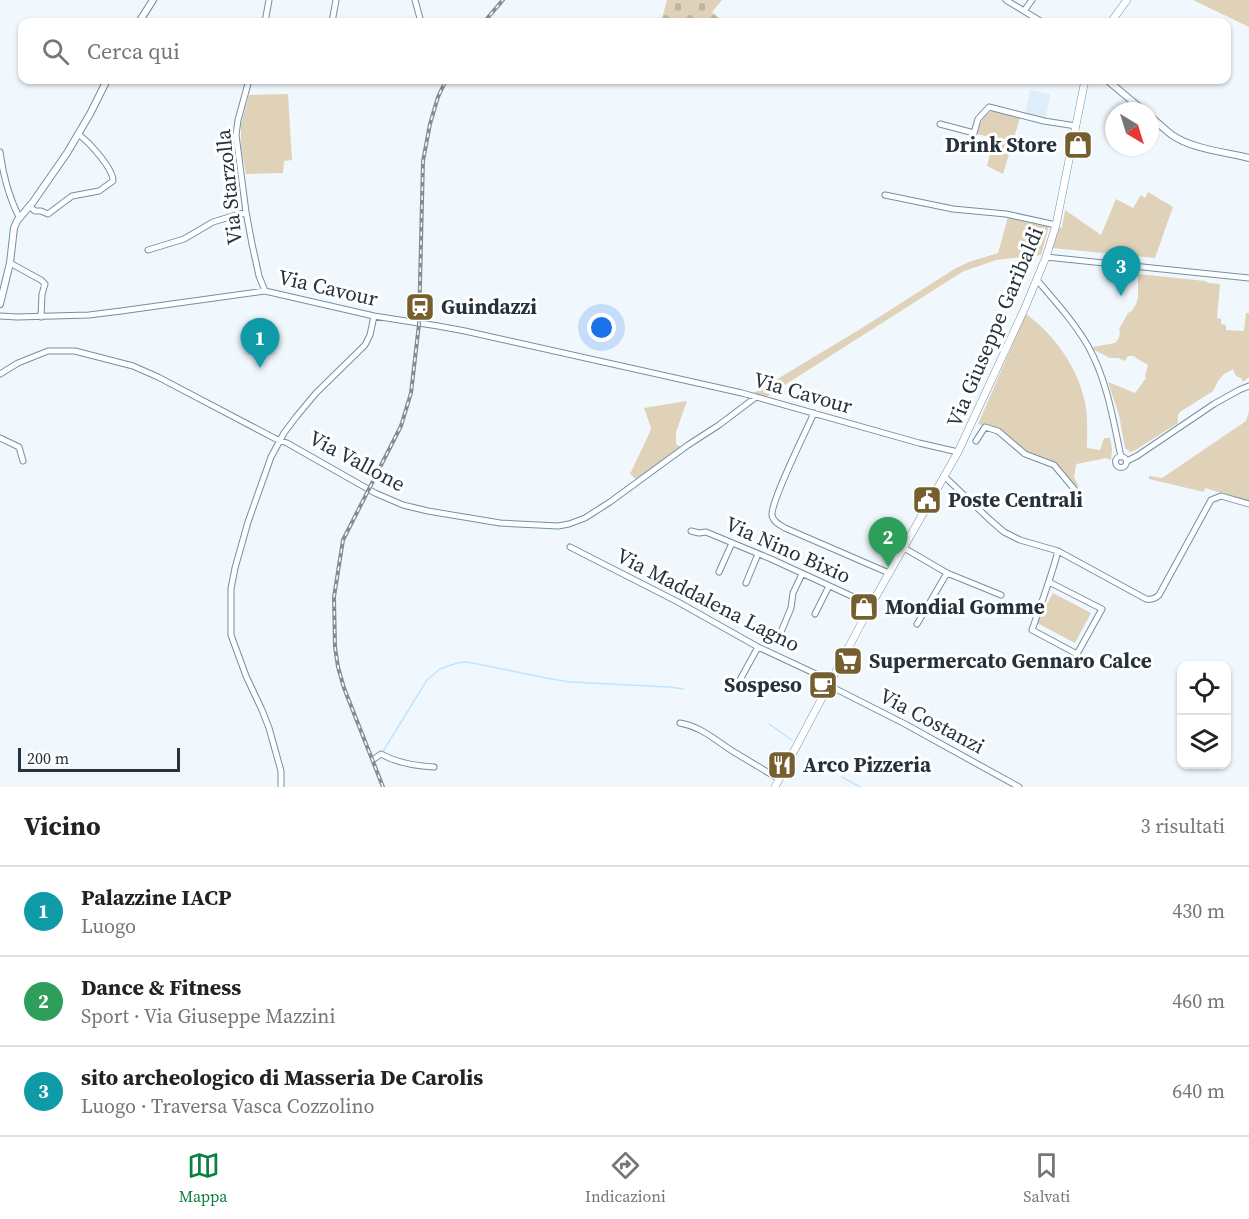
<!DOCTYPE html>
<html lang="it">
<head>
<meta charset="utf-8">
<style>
	:root { --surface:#fff; --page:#f2f2f2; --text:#222; --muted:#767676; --line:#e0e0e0; --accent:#0b8043 }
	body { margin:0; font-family:"Source Serif 4",serif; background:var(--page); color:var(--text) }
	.controls { position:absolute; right:18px; bottom:18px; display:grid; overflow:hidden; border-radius:12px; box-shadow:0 2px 4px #0004 }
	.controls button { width:54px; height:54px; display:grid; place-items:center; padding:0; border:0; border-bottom:2px solid var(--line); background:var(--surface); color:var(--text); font:30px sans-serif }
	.compass { position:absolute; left:1105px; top:102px; width:54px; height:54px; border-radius:50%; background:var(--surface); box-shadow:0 2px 4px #0004; rotate:142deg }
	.scale { position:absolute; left:18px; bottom:15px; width:162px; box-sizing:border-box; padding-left:6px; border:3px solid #26333d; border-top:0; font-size:16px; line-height:21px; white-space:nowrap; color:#26333d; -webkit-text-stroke:4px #fff; paint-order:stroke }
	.you { position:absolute; left:602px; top:328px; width:21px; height:21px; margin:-15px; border:4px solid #fff; border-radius:50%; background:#1a73e8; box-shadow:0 0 0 9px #1a73e833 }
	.badge { display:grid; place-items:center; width:39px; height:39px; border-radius:50%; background:var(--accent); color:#fff; font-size:20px; font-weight:700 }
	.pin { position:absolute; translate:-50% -50px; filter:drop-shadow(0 2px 3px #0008) }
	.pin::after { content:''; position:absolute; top:32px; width:21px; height:18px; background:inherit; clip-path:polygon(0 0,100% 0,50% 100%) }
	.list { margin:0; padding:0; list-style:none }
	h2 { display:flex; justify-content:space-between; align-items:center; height:78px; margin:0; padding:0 24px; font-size:26px }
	h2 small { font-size:20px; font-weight:400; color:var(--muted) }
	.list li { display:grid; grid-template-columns:39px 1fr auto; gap:18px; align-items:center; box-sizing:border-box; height:90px; padding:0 24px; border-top:2px solid var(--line) }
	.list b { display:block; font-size:22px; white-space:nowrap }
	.list p { margin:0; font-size:20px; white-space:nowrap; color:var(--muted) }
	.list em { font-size:20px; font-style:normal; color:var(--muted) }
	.icon { flex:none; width:33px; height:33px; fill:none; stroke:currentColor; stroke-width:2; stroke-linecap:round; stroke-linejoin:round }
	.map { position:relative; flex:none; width:1249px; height:787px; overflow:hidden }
	.search { position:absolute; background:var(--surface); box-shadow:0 2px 4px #0004; left:18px; right:18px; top:18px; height:66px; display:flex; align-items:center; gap:15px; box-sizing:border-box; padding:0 21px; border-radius:12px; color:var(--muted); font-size:22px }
	.sheet { height:348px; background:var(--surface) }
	nav { display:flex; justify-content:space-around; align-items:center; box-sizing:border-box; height:84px; border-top:2px solid var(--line); background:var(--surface); font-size:16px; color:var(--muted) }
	nav a { display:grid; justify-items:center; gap:3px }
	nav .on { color:var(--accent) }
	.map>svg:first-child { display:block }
</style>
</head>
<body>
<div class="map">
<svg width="1249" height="787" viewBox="0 0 1249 787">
	<defs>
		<pattern id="cemetery-stones" width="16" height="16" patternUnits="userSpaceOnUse" patternTransform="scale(1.5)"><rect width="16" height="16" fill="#dfd2b8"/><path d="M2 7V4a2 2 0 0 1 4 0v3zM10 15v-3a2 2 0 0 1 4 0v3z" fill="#bfb59f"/></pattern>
	</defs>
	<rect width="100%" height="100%" fill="#f1f8fd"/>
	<path fill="#ddedf9" d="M1030,90l20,4 -4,24 -21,-4z"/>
	<path fill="#dfd2b8" d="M1193,0h56v27z
		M288,94l4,66 -8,1 -1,12 -37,1 -5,-27v-23l8,-29z
		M992,111h3l25,7 -17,56 -16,-8 7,-28 -17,-4c3,-10 5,-18 15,-23z
		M1148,192l25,15 -18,51 -103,-10 7,-21 3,1 3,-18 36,25 15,-36 17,9 8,-13 4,3z
		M1008,217l41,9 -8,29 -45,5 -34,12 -196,125 -12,-4 108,-65 94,-60 13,-6 29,-9z
		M1138,274l67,7 4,2 11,1 -3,34 4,1v5l5,1v5l18,1 2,-18h3v64l-6,5 -2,-4 -5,-2 -3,-7 -9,5 -6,7 -5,10 -33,21 -2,3v8l-44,28 -4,1 -5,-4 -6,-33 -11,-33 27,11 11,-15 -1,-2 3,-11 -15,-9h-5l-3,5 -7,-3h-8l-16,-8 -1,-3 22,-4c4,-4 6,-9 4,-14l9,-16 4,-2 4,-7 2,-6z
		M1026,314c28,20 52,54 59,88 3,15 2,31 2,46l13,2 4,-12h6l2,11 -1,11 -5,-2 -29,6 -1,1 -2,12 5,10 -6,-3 -16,-19 -33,-14 -26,-22 -20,-5z
		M687,401l-11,31v12l5,3 -44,33 -7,-6 20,-42 1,-4 -7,-20z
		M1249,411v90l-44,-13 -1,4 -55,-13v-3l13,2 84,-57z
		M1053,593l38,20 -16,30 -38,-20z"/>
	<path fill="url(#cemetery-stones)" d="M667,0h55l-10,12 12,10h-63z"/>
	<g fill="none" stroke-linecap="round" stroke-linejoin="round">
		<path stroke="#c1e4fe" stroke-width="1.5" d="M769,724l23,16
			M382,753l45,-73 13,-11 17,-6 9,-1 12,2 68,14 24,4 99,5 15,2
			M842,777l18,10"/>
		<g stroke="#7190a7" stroke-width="7">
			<path id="minor" d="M415,0l6,22
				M1006,0l36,22
				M1024,11l8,-11
				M265,22l4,-22
				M332,22l4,-22
				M249,80l-11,40 -2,15 10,77 6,32 7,32 6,15
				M940,124l34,9 4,-14 11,-12 55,14 32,5
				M0,152c3,23 9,45 19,65
				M885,195l68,14 53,5 50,11
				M29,206l6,5h6l7,3 24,-18 27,-5 14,-10c0,-13 -24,-39 -35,-47
				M148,250l36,-11 29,-17 33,-10
				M1046,257l203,21
				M10,263l31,17 4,4 -3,10 -1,23
				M1037,280c18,21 37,42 51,66 19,34 25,73 33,111
				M0,316l17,1 72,-2 32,-4 144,-20 109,25 64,10 27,5 277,62 177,50 39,9
				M0,374l18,-11 30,-12h27l58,15 25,11 118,62 11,4 88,50 28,12 25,6 72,12 58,3 11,-2 16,-6 25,-16 78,-57 31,-20 37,-28
				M814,413c-8,18 -43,88 -42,102 1,7 8,10 13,13l104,45
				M0,438l19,9 4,14
				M976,441l9,-14 13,4 27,23 29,11 21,25
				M1115.5 462a5.5 5.5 0 1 1 11 0a5.5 5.5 0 1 1-11 0Z
				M1127,461l10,-5 77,-52 25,-14 10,-4
				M945,477l44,42 15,13 16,8 38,11 88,48c5,1 9,0 13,-4l52,-95 10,-4 28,8
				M691,531l8,2 7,-1 65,27 100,46
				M570,547l108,55 80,45 73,34
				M904,548l43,25 54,22
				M719,572l13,-29
				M1049,582l53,27 -25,45 -45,-24c9,-26 19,-52 26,-79
				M746,583l12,-29
				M815,614l14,-28
				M917,624l30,-51
				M781,632l10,-24 2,-15 9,-19
				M828,685l77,39 114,63
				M735,689l23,-42
				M680,723c22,4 35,17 54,29 15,9 30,18 45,27
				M374,759l7,-5c16,9 35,12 53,13
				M281,787v-16l-12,-43 -7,-18 -16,-34 -15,-41v-46l4,-21 13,-46 23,-65 13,-24 12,-16 20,-24 49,-48 5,-10 4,-19"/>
		</g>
		<g stroke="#7190a7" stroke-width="8">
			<path id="tertiary" d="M139,22l14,-22
				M1107,80l37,31
				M1150,116c7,6 14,13 22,19 20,14 53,17 77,23
				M0,304l10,-41 4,-35 3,-7 16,-19 34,-49 23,-39 17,-34"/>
		</g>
		<g stroke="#7190a7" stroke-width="8">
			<path id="secondary" d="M1111,22l16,-22
				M775,787l96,-182 87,-153 66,-142 22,-53 10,-32 29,-145"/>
		</g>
		<use href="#minor" stroke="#fff" stroke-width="5"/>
		<use href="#tertiary" stroke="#fff" stroke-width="6"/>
		<use href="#secondary" stroke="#fff" stroke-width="7"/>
		<g stroke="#838d95" stroke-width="4">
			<path id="rail" d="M484,22l19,-22
				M383,787l-39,-99 -6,-21 -3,-20 -1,-50 9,-57 58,-114 10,-33 8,-69 4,-163 7,-37 8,-27 8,-17"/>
		</g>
		<use href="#rail" stroke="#fff" stroke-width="1.5" stroke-dasharray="4.5" stroke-linecap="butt"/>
	</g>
	<defs>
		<g id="shop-square" transform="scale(1.5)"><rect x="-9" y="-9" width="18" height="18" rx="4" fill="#765f2f" stroke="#fff"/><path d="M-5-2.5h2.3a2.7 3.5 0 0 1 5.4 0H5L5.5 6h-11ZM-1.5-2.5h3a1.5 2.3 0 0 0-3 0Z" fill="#fff"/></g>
		<g id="station-square" transform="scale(1.5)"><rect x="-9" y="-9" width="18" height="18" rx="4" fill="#765f2f" stroke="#fff"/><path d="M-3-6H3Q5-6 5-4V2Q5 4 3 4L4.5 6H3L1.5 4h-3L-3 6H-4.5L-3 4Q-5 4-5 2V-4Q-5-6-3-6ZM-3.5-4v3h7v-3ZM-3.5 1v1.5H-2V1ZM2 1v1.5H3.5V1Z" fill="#fff"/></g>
		<g id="civic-square" transform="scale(1.5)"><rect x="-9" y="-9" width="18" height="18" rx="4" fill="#765f2f" stroke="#fff"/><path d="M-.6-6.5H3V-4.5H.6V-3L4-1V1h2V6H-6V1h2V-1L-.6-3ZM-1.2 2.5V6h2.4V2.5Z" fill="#fff"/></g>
		<g id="supermarket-square" transform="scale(1.5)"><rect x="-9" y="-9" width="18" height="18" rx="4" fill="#765f2f" stroke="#fff"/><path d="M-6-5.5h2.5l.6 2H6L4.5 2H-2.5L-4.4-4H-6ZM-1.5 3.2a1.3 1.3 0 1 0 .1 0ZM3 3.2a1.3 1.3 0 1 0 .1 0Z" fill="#fff"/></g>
		<g id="cafe-square" transform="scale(1.5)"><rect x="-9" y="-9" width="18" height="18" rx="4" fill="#765f2f" stroke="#fff"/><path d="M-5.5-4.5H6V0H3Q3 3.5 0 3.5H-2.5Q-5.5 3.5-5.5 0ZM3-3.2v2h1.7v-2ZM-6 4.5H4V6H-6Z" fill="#fff"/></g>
		<g id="restaurant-square" transform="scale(1.5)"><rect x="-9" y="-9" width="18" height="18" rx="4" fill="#765f2f" stroke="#fff"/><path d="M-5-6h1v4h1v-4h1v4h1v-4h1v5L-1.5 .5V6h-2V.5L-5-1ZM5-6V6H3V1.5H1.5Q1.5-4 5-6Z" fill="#fff"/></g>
	</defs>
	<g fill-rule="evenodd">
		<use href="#shop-square" x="1078" y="145"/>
		<use href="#station-square" x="420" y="307"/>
		<use href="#civic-square" x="927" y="500"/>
		<use href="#shop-square" x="864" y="607"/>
		<use href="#supermarket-square" x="848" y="661"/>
		<use href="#cafe-square" x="823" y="685"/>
		<use href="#restaurant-square" x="782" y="765"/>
	</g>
	<g text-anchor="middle" stroke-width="6" stroke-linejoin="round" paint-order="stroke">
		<g font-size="21" font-weight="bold" fill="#26333d" stroke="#fff" text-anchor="start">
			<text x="1057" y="152" text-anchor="end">Drink Store</text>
			<text x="441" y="314">Guindazzi</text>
			<text x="948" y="507">Poste Centrali</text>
			<text x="885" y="614">Mondial Gomme</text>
			<text x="869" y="668">Supermercato Gennaro Calce</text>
			<text x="802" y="692" text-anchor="end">Sospeso</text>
			<text x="803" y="772">Arco Pizzeria</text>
		</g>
		<g font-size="21" fill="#26333d" stroke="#fff">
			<text transform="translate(229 187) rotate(-96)" y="7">Via Starzolla</text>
			<text transform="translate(328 288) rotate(13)" y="7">Via Cavour</text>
			<text transform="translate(995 327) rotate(-67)" y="7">Via Giuseppe Garibaldi</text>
			<text transform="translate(803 393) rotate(16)" y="7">Via Cavour</text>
			<text transform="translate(357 461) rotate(28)" y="7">Via Vallone</text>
			<text transform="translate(788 550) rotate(24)" y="7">Via Nino Bixio</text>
			<text transform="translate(708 600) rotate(27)" y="7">Via Maddalena Lagno</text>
			<text transform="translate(932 721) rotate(28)" y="7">Via Costanzi</text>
		</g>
	</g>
</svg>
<div class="controls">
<button><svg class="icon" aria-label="locate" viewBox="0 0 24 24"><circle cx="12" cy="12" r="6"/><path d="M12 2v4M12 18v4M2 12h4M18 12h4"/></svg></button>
<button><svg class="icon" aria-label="layers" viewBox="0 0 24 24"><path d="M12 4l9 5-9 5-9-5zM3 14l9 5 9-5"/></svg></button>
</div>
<svg class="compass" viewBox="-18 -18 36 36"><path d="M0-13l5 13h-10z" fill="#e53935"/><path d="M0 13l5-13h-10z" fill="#767676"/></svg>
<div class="scale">200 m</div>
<div class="you"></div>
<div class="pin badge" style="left:260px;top:368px;background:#0f9aa8">1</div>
<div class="pin badge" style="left:888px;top:567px;background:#2e9e5b">2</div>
<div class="pin badge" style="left:1121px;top:296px;background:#0f9aa8">3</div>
<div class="search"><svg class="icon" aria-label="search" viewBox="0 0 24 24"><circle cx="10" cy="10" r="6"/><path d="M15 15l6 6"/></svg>Cerca qui</div>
</div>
<section class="sheet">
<h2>Vicino<small>3 risultati</small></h2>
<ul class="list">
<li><span class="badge" style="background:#0f9aa8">1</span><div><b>Palazzine IACP</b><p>Luogo</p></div><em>430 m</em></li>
<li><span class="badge" style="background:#2e9e5b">2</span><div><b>Dance &amp; Fitness</b><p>Sport · Via Giuseppe Mazzini</p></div><em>460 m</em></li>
<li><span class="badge" style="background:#0f9aa8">3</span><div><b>sito archeologico di Masseria De Carolis</b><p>Luogo · Traversa Vasca Cozzolino</p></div><em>640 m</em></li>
</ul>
</section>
<nav>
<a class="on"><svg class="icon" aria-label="map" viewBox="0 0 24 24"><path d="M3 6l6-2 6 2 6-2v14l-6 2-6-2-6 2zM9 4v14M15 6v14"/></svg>Mappa</a>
<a><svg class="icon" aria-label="directions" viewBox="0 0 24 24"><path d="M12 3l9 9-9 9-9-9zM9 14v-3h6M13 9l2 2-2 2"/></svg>Indicazioni</a>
<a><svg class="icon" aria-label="saved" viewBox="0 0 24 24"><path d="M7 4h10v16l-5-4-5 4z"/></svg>Salvati</a>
</nav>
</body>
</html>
